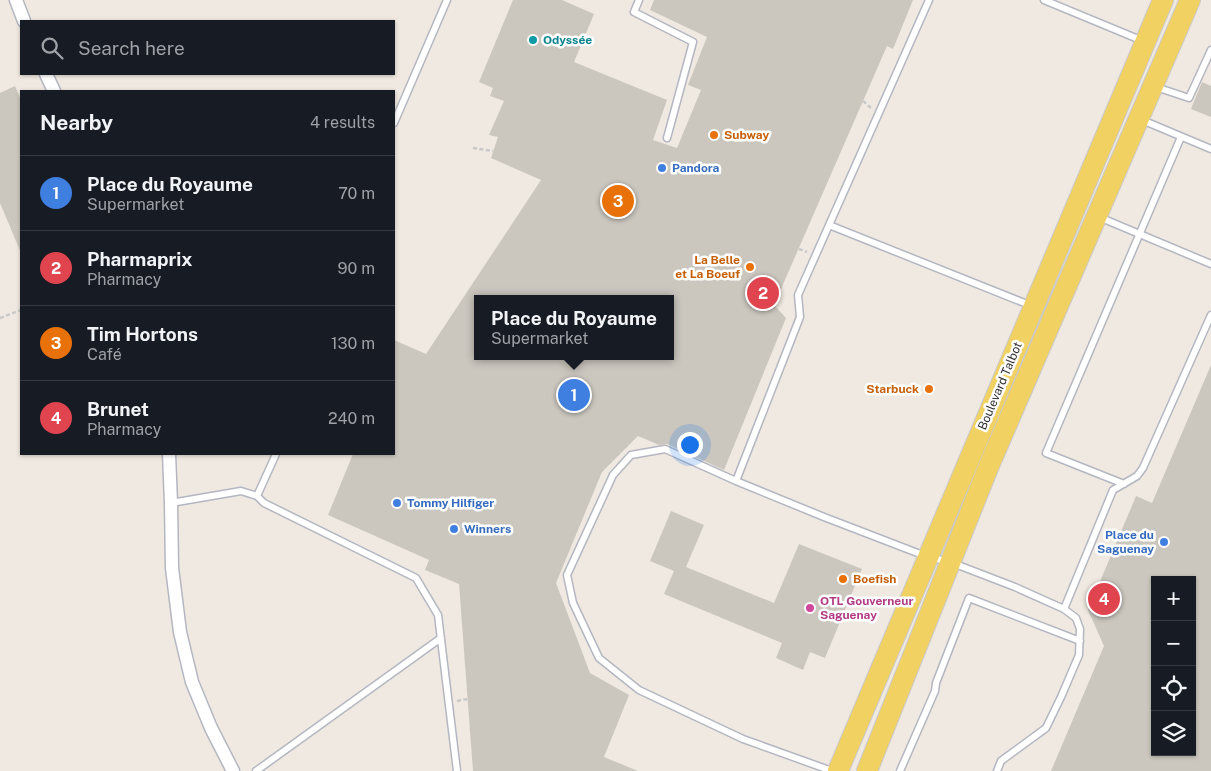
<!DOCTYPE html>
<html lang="en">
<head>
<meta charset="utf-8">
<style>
	:root { --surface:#171b24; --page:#20242c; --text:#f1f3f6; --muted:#9ea1a6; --line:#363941; --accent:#b45309 }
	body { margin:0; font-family:"Public Sans",sans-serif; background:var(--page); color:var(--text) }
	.controls { position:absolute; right:15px; bottom:15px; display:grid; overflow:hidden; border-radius:0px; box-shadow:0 1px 4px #0004 }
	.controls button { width:45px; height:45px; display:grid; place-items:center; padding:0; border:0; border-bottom:1px solid var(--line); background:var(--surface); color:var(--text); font:25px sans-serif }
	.you { position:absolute; left:689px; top:444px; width:18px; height:18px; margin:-12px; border:4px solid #fff; border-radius:50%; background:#1a73e8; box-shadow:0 0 0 8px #1a73e833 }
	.badge { display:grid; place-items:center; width:32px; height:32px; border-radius:50%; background:var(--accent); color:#fff; font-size:16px; font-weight:700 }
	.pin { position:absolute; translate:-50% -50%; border:2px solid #fff; box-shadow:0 1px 5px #0006 }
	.popup { position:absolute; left:474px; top:295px; width:200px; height:65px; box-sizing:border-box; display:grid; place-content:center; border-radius:0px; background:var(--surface); filter:drop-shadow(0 1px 4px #0005); font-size:16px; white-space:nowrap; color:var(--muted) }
	.popup b { font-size:19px; color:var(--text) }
	.popup::after { content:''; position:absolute; left:50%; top:100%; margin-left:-10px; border:10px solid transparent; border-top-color:var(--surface) }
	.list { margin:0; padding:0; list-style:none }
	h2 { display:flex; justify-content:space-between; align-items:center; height:65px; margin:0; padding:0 20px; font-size:21px }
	h2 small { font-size:16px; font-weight:400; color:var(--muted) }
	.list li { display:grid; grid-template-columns:32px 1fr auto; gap:15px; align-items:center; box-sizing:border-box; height:75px; padding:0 20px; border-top:1px solid var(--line) }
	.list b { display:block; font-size:19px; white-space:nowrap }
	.list p { margin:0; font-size:16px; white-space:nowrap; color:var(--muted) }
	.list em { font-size:16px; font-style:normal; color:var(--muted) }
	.icon { flex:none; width:28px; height:28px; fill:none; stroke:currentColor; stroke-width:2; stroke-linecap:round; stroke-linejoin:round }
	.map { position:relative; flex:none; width:1211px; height:771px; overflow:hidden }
	.search { position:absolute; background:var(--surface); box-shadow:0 1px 4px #0004; left:20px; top:20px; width:375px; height:55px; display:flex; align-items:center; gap:12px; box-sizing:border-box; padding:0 18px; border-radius:0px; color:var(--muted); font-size:19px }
	.panel { position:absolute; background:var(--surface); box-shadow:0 1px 4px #0004; left:20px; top:90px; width:375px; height:365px; border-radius:0px }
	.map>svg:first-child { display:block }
</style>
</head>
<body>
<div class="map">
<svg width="1211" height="771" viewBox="0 0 1211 771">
	<rect width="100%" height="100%" fill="#efe9e1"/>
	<path fill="#cbc7bf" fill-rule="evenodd" d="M513,0h49l32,14 -20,48 93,38 -14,40 24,8 24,-58 -13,-5 19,-48 -57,-27 4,-10h259l-20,49 -6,-3 -113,259 12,13 -62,152 -57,-26 -8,1 -21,-9 -36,36 -46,111 34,90 39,22 -25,62 34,14h-165l-14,-187 -34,-14 4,-10 -101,-45 25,-61h41v-114l32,14 115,-174 -50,-22 7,-21 -9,-2 15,-34 -14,-5 3,-8 -14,-6zM478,299h192v57h-192z
		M1202,82l9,4v31l-20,-8z
		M15,86l6,14v153l-21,-50v-110z
		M1211,365v406h-160l53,-125 -16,-36 48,-114 16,7zM1155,580h37v172h-37z
		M671,511l33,14 -18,42 88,36 25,-59 63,25 -37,89 -15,-6 -7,18 -27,-12 6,-15 -118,-49 10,-23 -24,-10z"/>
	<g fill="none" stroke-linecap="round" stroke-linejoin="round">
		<g stroke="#b4b7c1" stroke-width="9">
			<path id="service" d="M639,0l-5,12 59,30 -26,96
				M1044,0l99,41
				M1156,87l33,11 22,-48
				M1142,120l69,29
				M394,123l53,-123
				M1099,217l112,47
				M829,225l203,81
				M736,481l64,-164 -2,-22 131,-295
				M1124,484l-78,-31 135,-316
				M257,496l7,7 152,75 22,37 19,156
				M171,503l70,-12 16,5 19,-42
				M1064,609l49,-119 24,-14 6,-8 68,-153
				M256,771l185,-133
				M832,771l-89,-32 -104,-49 -40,-32 -26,-55 -6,-28 46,-100 18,-20 34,-6 71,32 88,36 104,40 22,5 65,25 49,22 12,9 4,11 -1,26 -18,42 -15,31 -45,33 -4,10
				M900,771l35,-80 1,-8 33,-85 111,43"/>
		</g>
		<g stroke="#b4b7c1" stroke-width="15">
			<path id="minor" d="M16,0l8,21
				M46,74l8,17
				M169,454l2,49 1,65 8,64 12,50 19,46 22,43"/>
		</g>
		<g stroke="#c9c9c9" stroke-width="22">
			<path id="primary" d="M838,771l325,-771
				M867,771l121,-303 202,-468"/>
		</g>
		<path stroke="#c9c9c9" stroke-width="2.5" stroke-dasharray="4 2.5" stroke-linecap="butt" d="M863,101l8,7
			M473,148l20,3
			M799,249l8,3
			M0,318l21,-8
			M457,701l11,-2"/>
		<use href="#service" stroke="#fff" stroke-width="6"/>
		<use href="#minor" stroke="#fff" stroke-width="12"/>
		<use href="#primary" stroke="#f2d163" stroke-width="20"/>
	</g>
	<circle fill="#0f9aa8" stroke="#fff" stroke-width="2" cx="533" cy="40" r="5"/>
	<g fill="#e8710a" stroke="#fff" stroke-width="2">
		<circle cx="714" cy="135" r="5"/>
		<circle cx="750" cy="267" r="5"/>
		<circle cx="929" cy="389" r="5"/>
		<circle cx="843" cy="579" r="5"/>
	</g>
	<g fill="#3f7fe0" stroke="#fff" stroke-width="2">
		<circle cx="662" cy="168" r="5"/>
		<circle cx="397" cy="503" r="5"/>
		<circle cx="454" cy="529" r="5"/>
		<circle cx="1164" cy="542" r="5"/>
	</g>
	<circle fill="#d1479c" stroke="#fff" stroke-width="2" cx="810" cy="608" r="5"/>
	<g text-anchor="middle" stroke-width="5" stroke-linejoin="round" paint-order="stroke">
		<g font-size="12" font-weight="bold" fill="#0d838f" stroke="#fff" text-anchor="start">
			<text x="543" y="44">Odyssée</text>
		</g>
		<g font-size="12" font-weight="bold" fill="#c56008" stroke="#fff" text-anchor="start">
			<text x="724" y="139">Subway</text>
			<text x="740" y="264" text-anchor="end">La Belle<tspan x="740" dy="14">et La Boeuf</tspan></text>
			<text x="919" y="393" text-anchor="end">Starbuck</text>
			<text x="853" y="583">Boefish</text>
		</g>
		<g font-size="12" font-weight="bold" fill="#366cbe" stroke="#fff" text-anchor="start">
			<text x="672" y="172">Pandora</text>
			<text x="407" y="507">Tommy Hilfiger</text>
			<text x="464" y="533">Winners</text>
			<text x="1154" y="539" text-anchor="end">Place du<tspan x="1154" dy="14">Saguenay</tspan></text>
		</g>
		<g font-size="12" fill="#2e2e2e" stroke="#fff">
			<text transform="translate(1000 386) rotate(-67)" y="4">Boulevard Talbot</text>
		</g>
		<g font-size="12" font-weight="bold" fill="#b23c85" stroke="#fff" text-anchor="start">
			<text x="820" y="605">OTL Gouverneur<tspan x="820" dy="14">Saguenay</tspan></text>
		</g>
	</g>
</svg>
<div class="controls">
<button>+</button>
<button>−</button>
<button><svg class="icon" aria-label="locate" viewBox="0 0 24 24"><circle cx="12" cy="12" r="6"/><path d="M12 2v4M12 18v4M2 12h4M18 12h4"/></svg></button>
<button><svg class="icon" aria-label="layers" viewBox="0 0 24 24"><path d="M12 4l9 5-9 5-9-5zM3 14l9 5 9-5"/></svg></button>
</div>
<div class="you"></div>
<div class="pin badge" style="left:574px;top:395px;background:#3f7fe0">1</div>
<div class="popup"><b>Place du Royaume</b>Supermarket</div>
<div class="pin badge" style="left:763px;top:293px;background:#e0444e">2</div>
<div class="pin badge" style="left:618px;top:201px;background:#e8710a">3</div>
<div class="pin badge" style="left:1104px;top:599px;background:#e0444e">4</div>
<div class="search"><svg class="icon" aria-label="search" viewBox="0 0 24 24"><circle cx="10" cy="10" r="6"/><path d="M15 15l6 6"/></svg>Search here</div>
<section class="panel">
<h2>Nearby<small>4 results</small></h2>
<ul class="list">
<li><span class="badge" style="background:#3f7fe0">1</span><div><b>Place du Royaume</b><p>Supermarket</p></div><em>70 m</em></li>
<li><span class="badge" style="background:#e0444e">2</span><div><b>Pharmaprix</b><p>Pharmacy</p></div><em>90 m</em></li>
<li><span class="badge" style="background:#e8710a">3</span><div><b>Tim Hortons</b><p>Café</p></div><em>130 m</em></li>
<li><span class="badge" style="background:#e0444e">4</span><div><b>Brunet</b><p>Pharmacy</p></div><em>240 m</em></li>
</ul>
</section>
</div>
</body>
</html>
